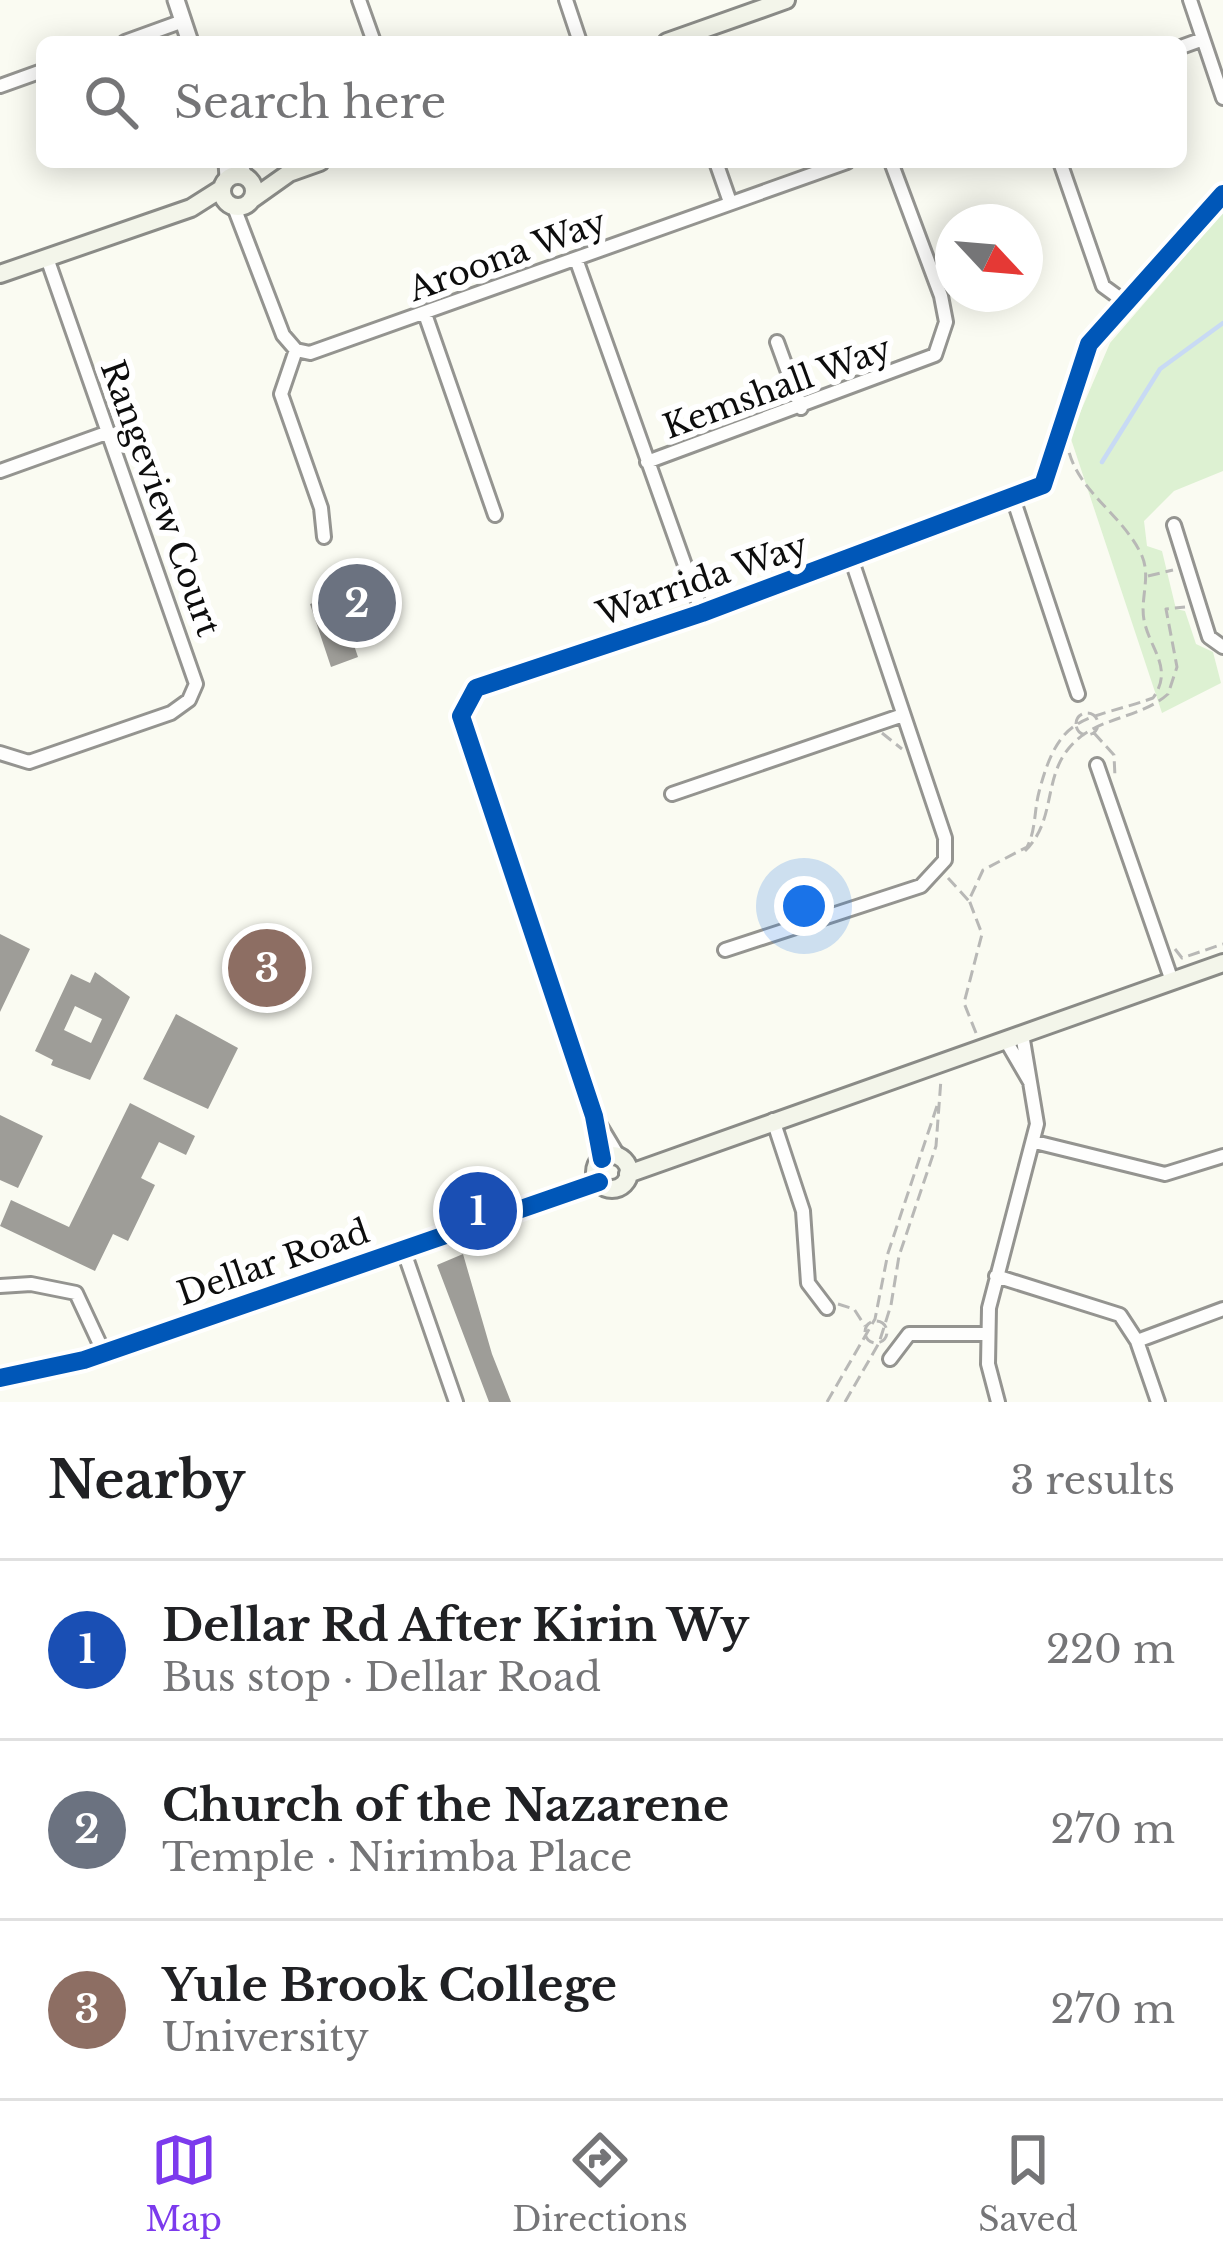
<!DOCTYPE html>
<html lang="en">
<head>
<meta charset="utf-8">
<style>
	:root { --surface:#fff; --page:#f2f2f2; --text:#202124; --muted:#757577; --line:#e0e0e0; --accent:#7c3aed }
	body { margin:0; font-family:"Libre Baskerville",serif; background:var(--page); color:var(--text) }
	.compass { position:absolute; left:935px; top:204px; width:108px; height:108px; border-radius:50%; background:var(--surface); box-shadow:0 6px 30px #0003; rotate:116deg }
	.you { position:absolute; left:804px; top:906px; width:42px; height:42px; margin:-30px; border:9px solid #fff; border-radius:50%; background:#1a73e8; box-shadow:0 0 0 18px #1a73e833 }
	.badge { display:grid; place-items:center; width:78px; height:78px; border-radius:50%; background:var(--accent); color:#fff; font-size:39px; font-weight:700 }
	.pin { position:absolute; translate:-50% -50%; border:6px solid #fff; box-shadow:0 3px 12px #0006 }
	.list { margin:0; padding:0; list-style:none }
	h2 { display:flex; justify-content:space-between; align-items:center; height:156px; margin:0; padding:0 48px; font-size:51px }
	h2 small { font-size:39px; font-weight:400; color:var(--muted) }
	.list li { display:grid; grid-template-columns:78px 1fr auto; gap:36px; align-items:center; box-sizing:border-box; height:180px; padding:0 48px; border-top:3px solid var(--line) }
	.list b { display:block; font-size:45px; white-space:nowrap }
	.list p { margin:0; font-size:39px; white-space:nowrap; color:var(--muted) }
	.list em { font-size:39px; font-style:normal; color:var(--muted) }
	.icon { flex:none; width:66px; height:66px; fill:none; stroke:currentColor; stroke-width:2; stroke-linecap:round; stroke-linejoin:round }
	.map { position:relative; flex:none; width:1223px; height:1402px; overflow:hidden }
	.search { position:absolute; background:var(--surface); box-shadow:0 6px 30px #0003; left:36px; right:36px; top:36px; height:132px; display:flex; align-items:center; gap:30px; box-sizing:border-box; padding:0 42px; border-radius:18px; color:var(--muted); font-size:45px }
	.sheet { height:696px; background:var(--surface) }
	nav { display:flex; justify-content:space-around; align-items:center; box-sizing:border-box; height:168px; border-top:3px solid var(--line); background:var(--surface); font-size:33px; color:var(--muted) }
	nav a { display:grid; justify-items:center; gap:6px }
	nav .on { color:var(--accent) }
	.map>svg:first-child { display:block }
</style>
</head>
<body>
<div class="map">
<svg width="1223" height="1402" viewBox="0 0 1223 1402">
	<rect width="100%" height="100%" fill="#fafbf2"/>
	<path fill="#ddf1d2" d="M1223,212v259l-49,20 -30,30 3,25 15,5 14,58 9,2 11,33 17,8 8,31 -59,30 -92,-277 40,-93z"/>
	<g fill="none" stroke-linecap="round" stroke-linejoin="round">
		<path stroke="#c8daf4" stroke-width="4.5" d="M1102,462l58,-93 63,-46"/>
	</g>
	<path fill="#9e9d98" fill-rule="evenodd" d="M337,595l21,62 -27,10 -21,-63z
		M0,934l30,15 -30,63z
		M95,972l35,25 -40,83 -39,-15 2,-5 -18,-9 36,-77 19,9zM75,1006l27,13 -11,24 -27,-13z
		M176,1014l62,34 -30,61 -65,-30z
		M130,1103l65,33 -9,19 -27,-13 -18,36 14,7 -27,56 -15,-7 -18,37 -95,-45 11,-26 58,27z
		M0,1115l43,21 -25,52 -18,-8z
		M463,1254l29,100 19,48h-22l-52,-137z"/>
	<g fill="none" stroke-linecap="round" stroke-linejoin="round">
		<g stroke="#949490" stroke-width="18">
			<path id="minor" d="M359,0l15,42
				M566,0l14,42
				M1190,0l33,98
				M125,42l58,-21
				M1181,47l22,-8
				M0,86l42,-15
				M716,162l14,40
				M1060,162l43,124 22,16
				M234,207l49,128 13,15 14,3 537,-191
				M576,259l126,354
				M425,314l70,201
				M777,342l24,66
				M296,350l-15,44 40,114 3,29
				M647,462l288,-107 11,-33 -5,-26 -50,-134
				M0,471l109,-39
				M1013,498l65,196
				M1174,525l35,112 14,10
				M0,753l29,9 142,-49 18,-13 7,-16 -149,-426
				M1097,765l75,216
				M672,794l231,-79
				M725,950l196,-64 24,-26v-22l-94,-280
				M1005,1039l25,43
				M773,1120l30,91 5,72 19,25
				M598,1122l21,35
				M1035,1142l130,32 58,-18
				M602,1159l-8,-43 -133,-400 15,-28 226,-75 341,-128 46,-141 134,-150
				M403,1249l53,153
				M996,1276l124,39 17,26 21,61
				M0,1286l31,-2 45,9 28,60
				M1137,1341l86,-32
				M890,1359l19,-25h78
				M998,1402l-10,-38 1,-56 48,-184 -15,-90"/>
		</g>
		<g stroke="#949490" stroke-width="21">
			<path id="tertiary" d="M176,0l14,42
				M227,162l1,16
				M238,162l6,14"/>
		</g>
		<g stroke="#8a8b87" stroke-width="22">
			<path id="secondary" d="M667,42l119,-42
				M222 191a16 16 0 1 1 32 0a16 16 0 1 1-32 0Z
				M251,200l38,-27 31,-11
				M0,274l191,-66 30,-19
				M595 1172a17 17 0 1 1 34 0a17 17 0 1 1-34 0Z
				M628,1174l595,-211
				M0,1378l84,-18 515,-178"/>
		</g>
		<path stroke="#b8b8b6" stroke-width="3" stroke-dasharray="12 6" stroke-linecap="butt" d="M1148,576l25,-6
			M1076 724a11 11 0 1 1 22 0a11 11 0 1 1-22 0Z
			M882,733l20,16
			M1094,733l20,22 1,22
			M1025,851c31,-30 18,-72 44,-103 26,-32 70,-28 99,-54l9,-27 -11,-58 19,-2
			M948,878l21,23
			M1175,949l7,9 41,-14
			M976,1033l-12,-30 18,-69 -13,-34 14,-30 44,-23c9,-17 7,-36 12,-55 21,-82 47,-70 114,-94 21,-30 -3,-48 -9,-78 -4,-21 7,-43 -2,-64 -18,-40 -62,-63 -73,-104
			M838,1304l16,5 11,17
			M865 1332a11 11 0 1 1 22 0a11 11 0 1 1-22 0Z
			M827,1402l48,-83 13,-66 50,-150
			M845,1402l34,-59 12,-38 8,-49 37,-110 5,-67"/>
		<use href="#minor" stroke="#fefefd" stroke-width="12"/>
		<use href="#tertiary" stroke="#fefefd" stroke-width="15"/>
		<use href="#secondary" stroke="#f3f5ea" stroke-width="16"/>
		<g stroke="#fff" stroke-width="26">
			<path id="cycleway" d="M602,1159l-8,-43 -133,-400 15,-28 226,-75 341,-128 46,-141 134,-150
				M0,1378l84,-18 515,-178"/>
		</g>
		<use href="#cycleway" stroke="#0057b8" stroke-width="18"/>
	</g>
	<g text-anchor="middle" stroke-width="12" stroke-linejoin="round" paint-order="stroke">
		<g font-size="33" fill="#0d0d0d" stroke="#fff">
			<text transform="translate(507 255) rotate(-20)" y="12">Aroona Way</text>
			<text transform="translate(777 387) rotate(-20)" y="12">Kemshall Way</text>
			<text transform="translate(161 498) rotate(70)" y="12">Rangeview Court</text>
			<text transform="translate(702 579) rotate(-19)" y="12">Warrida Way</text>
			<text transform="translate(273 1262) rotate(-19)" y="12">Dellar Road</text>
		</g>
	</g>
</svg>
<svg class="compass" viewBox="-18 -18 36 36"><path d="M0-13l5 13h-10z" fill="#e53935"/><path d="M0 13l5-13h-10z" fill="#757577"/></svg>
<div class="you"></div>
<div class="pin badge" style="left:478px;top:1211px;background:#1a4fb4">1</div>
<div class="pin badge" style="left:357px;top:603px;background:#6b7280">2</div>
<div class="pin badge" style="left:267px;top:968px;background:#8d6e63">3</div>
<div class="search"><svg class="icon" aria-label="search" viewBox="0 0 24 24"><circle cx="10" cy="10" r="6"/><path d="M15 15l6 6"/></svg>Search here</div>
</div>
<section class="sheet">
<h2>Nearby<small>3 results</small></h2>
<ul class="list">
<li><span class="badge" style="background:#1a4fb4">1</span><div><b>Dellar Rd After Kirin Wy</b><p>Bus stop · Dellar Road</p></div><em>220 m</em></li>
<li><span class="badge" style="background:#6b7280">2</span><div><b>Church of the Nazarene</b><p>Temple · Nirimba Place</p></div><em>270 m</em></li>
<li><span class="badge" style="background:#8d6e63">3</span><div><b>Yule Brook College</b><p>University</p></div><em>270 m</em></li>
</ul>
</section>
<nav>
<a class="on"><svg class="icon" aria-label="map" viewBox="0 0 24 24"><path d="M3 6l6-2 6 2 6-2v14l-6 2-6-2-6 2zM9 4v14M15 6v14"/></svg>Map</a>
<a><svg class="icon" aria-label="directions" viewBox="0 0 24 24"><path d="M12 3l9 9-9 9-9-9zM9 14v-3h6M13 9l2 2-2 2"/></svg>Directions</a>
<a><svg class="icon" aria-label="saved" viewBox="0 0 24 24"><path d="M7 4h10v16l-5-4-5 4z"/></svg>Saved</a>
</nav>
</body>
</html>
